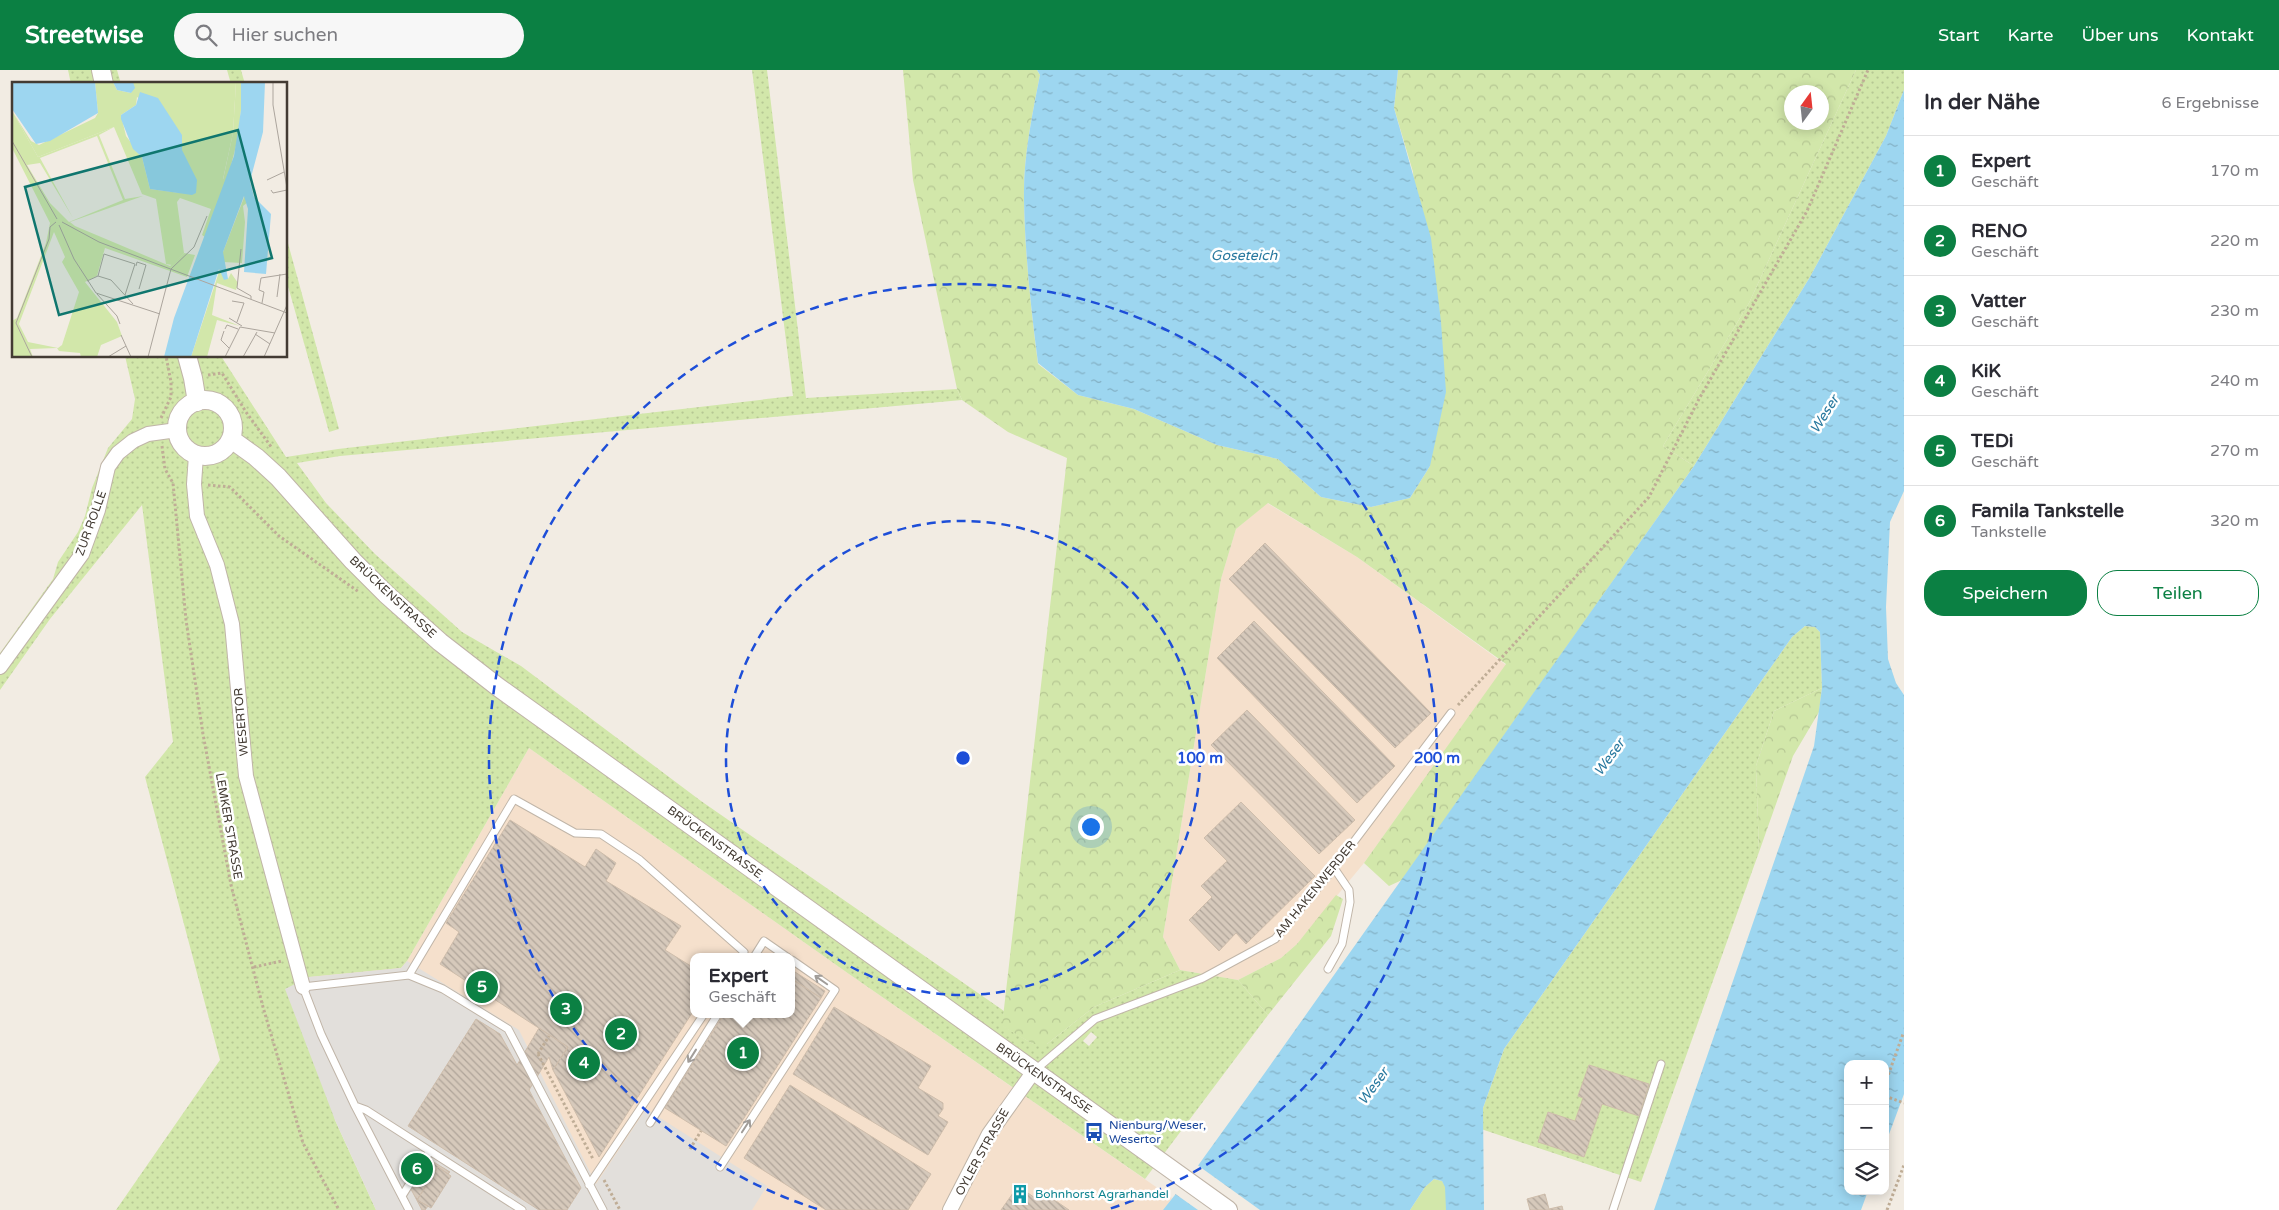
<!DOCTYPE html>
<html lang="de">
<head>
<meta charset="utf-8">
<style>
	:root { --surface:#fff; --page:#f7f7f7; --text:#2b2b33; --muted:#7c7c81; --line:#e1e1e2; --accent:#0b8043 }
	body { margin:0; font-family:"Varela Round",sans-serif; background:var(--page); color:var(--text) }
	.controls { position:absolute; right:15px; bottom:15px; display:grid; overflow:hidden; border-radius:10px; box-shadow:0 2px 12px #0003 }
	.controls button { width:45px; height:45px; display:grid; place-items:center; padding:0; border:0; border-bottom:1px solid var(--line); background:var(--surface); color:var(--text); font:25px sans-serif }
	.compass { position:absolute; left:1784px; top:15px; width:45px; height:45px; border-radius:50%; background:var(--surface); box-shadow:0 2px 12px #0003; rotate:15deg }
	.you { position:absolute; left:1090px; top:756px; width:18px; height:18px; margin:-12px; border:4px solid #fff; border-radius:50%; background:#1a73e8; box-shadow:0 0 0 8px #1a73e833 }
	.badge { display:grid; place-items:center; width:32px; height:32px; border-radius:50%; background:var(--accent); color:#fff; font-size:16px; font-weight:700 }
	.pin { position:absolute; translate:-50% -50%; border:2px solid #fff; box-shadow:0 1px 5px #0006 }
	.popup { position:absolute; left:690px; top:883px; width:105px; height:65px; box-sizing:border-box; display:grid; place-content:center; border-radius:10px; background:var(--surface); filter:drop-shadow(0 1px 4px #0005); font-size:16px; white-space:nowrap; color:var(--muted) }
	.popup b { font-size:19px; color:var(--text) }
	.popup::after { content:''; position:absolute; left:50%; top:100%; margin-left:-10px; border:10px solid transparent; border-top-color:var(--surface) }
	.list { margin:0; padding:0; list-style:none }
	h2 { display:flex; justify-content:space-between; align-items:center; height:65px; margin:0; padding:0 20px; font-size:21px }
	h2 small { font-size:16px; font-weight:400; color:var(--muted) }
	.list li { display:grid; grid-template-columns:32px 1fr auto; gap:15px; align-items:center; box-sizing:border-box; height:70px; padding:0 20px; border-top:1px solid var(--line) }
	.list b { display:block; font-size:19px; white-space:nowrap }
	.list p { margin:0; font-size:16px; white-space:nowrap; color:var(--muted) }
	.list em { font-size:16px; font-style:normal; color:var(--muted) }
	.actions { display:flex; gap:10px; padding:15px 20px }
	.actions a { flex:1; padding:11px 0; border:1px solid var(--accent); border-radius:20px; text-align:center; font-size:18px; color:var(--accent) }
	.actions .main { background:var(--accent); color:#fff }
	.icon { flex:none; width:28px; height:28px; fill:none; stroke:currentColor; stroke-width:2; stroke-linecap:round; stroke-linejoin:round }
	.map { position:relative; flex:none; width:1904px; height:1140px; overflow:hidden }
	header { display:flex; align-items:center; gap:30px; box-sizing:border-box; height:70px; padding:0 25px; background:var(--accent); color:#fff }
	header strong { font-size:24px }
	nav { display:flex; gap:28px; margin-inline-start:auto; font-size:18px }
	.search { width:350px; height:45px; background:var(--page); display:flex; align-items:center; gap:12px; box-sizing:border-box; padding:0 18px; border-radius:28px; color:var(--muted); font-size:19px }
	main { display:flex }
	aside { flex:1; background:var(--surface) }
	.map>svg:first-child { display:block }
</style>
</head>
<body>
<header>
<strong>Streetwise</strong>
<div class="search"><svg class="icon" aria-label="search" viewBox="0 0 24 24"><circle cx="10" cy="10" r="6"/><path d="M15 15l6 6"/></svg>Hier suchen</div>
<nav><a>Start</a><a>Karte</a><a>Über uns</a><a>Kontakt</a></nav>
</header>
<main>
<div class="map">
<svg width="1904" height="1140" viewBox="0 0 1904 1140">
	<defs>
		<pattern id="grass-dots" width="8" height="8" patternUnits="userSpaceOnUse" patternTransform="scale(1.25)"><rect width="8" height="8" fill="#d2e7aa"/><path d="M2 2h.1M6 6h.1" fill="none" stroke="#b6c793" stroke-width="1.8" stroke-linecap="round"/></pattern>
		<pattern id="forest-crowns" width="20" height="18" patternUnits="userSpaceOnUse" patternTransform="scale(1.25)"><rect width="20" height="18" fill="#d2e7aa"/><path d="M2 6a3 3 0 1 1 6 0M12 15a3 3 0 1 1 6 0" fill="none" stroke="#b6c793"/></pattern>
		<pattern id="water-ripples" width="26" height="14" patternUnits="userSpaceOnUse" patternTransform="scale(1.25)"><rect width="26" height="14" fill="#9dd6f0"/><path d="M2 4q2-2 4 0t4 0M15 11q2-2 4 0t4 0" fill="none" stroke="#82afc3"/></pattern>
		<pattern id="building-back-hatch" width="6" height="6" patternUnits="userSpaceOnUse" patternTransform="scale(1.25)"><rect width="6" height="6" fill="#d6c9bb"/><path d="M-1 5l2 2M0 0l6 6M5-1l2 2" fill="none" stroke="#afa499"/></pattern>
	</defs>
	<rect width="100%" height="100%" fill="#f2ece3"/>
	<path fill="#f5e0cc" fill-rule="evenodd" d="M1267,433l90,54 149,108 -142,198 -67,81 -16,14 -43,22 -58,-10 -17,-33 58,-358 15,-50z
		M529,678l320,226 323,224 -8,12h-788l-67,-233 98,-16zM694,887h98v57h-98z"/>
	<path fill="url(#grass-dots)" fill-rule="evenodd" d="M68,0h49l4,14h-50z
		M227,0h14l4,14h-14z
		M752,0h15l39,328 151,-9 5,11 -622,56 -43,7 29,40 49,51 87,78 59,34 180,135 303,210 -1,15 30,18h14l47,-37 86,-37 58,10 30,35 -123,164 -296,-205 -320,-226 -122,213 -6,7 -92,9 26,143 41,90h-260l104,-150 -75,-283 28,-35 -31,-237 -92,114 -50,71v-37l53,-74 5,-17 20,-30 7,-16 7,-28 16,-40 24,-29 3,-20 -10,-43h96l65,101 52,-8 455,-53zM1091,962l6,5 -8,9 -6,-5z
		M1856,0h48v20l-18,46 -76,141 -116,189 -31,-20 86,-143z
		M286,166l53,193 -10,3 -43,-153z
		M1805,556l10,1 5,5 2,56 -48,23 -18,55 3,86 -118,330 -160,-53 2,-21 21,-59 288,-412z"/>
	<path fill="url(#forest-crowns)" fill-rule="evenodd" d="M903,0h134l3,5c-8,41 -17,83 -16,125 1,55 7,109 14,164l40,31 56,14 83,36 61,14 43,38 50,10 39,-9 20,-32 -17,-294 -19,-64 4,-38h458l-107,233 -86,143 31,20 -292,414 -13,6 -25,-23 142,-199 -149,-107 -89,-54 -32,26 -15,50 -58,358 17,33 -86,37 -47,37h-14l-31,-18 65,-568 -59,-26 -46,-32 -5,-11 -44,-209zM1792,22h30v30h-30z
		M1822,618l-3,24 -26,44 -34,96 -3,-86 18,-55z
		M1336,825l7,4 -12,37 -63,79 -30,-35 43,-22 16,-14z"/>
	<path fill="#d2e7aa" d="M1434,1109l8,2 4,6v23h-36l15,-23z"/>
	<path fill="#e2dfdb" d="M407,891l112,69 77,154 50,-75 121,77 -15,24h-376l-41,-90 -50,-131 24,-12 92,-9z"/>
	<path fill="url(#water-ripples)" d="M1037,0h361l-4,38 37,130 10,84 5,70 -16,74 -20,32 -39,9 -50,-10 -43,-38 -61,-14 -83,-36 -56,-14 -40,-32c-7,-54 -13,-108 -14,-163 -1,-42 8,-84 16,-125z
		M1904,20v401l-14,31 -4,85 2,52 8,24 8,12v399l-19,51v-81h-37v127h20l-7,19h-207l160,-464 8,-58 -2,-56 -5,-5 -10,-1 -13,11 -288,412 -21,59 1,102h-38l-1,-23 -3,-6 -8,-2 -9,8 -15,23h-247l34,-43 67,-93 430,-608 116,-189 76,-141z"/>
	<path fill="#f2ece3" d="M1196,1094l64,46h-62l-24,-17z"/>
	<path fill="url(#building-back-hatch)" stroke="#cebdab" d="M1265,473l166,170 -36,35 -166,-169z
		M1254,551l141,145 -38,37 -140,-145z
		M1247,640l108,110 -36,34 -108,-109z
		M1241,732l74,74 -69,68 -10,-11 -17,18 -30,-31 23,-23 -11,-11 26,-25 -23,-23z
		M510,750l75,47 11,-18 20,14 -10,18 75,45 -16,24 29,18v42l-95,147 -46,-87 15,-23 -128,-83 19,-32 -13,-9z
		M795,902l30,19 -4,7 -29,-19z
		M792,909l29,19 -95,148 -61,-38 59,-94h68z
		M834,937l97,59 -13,22 25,15v6l-5,7 10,6 -20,33 -135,-81z
		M476,949l24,15 17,31 22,-37 29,19 -15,23 -4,-13 -20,33 52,98 -14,22h-28l-131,-84z
		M1589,995l60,19 -10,32 -37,-12 -18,53 -46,-15 10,-30 27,9 8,-23 -5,-2z
		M790,1015l141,89 -23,36h-82l-82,-52z
		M417,1082l33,20 -2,2 -10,-7 -21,33 11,6 -3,4h-3l-19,-36z
		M438,1097l13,9 -20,32 -14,-8z
		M1018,1116l17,12 5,-8 29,20h-68z
		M1545,1124l4,15 13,-3 1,4h-33l-3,-11z"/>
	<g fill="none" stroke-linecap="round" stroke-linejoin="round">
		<g stroke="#c0b5a8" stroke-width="9">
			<path id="service" d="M754,887l10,-16 23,16
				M1328,899l14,-25 8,-42 -1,-12 -15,-22
				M409,905l105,-176 61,34 26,1 39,26 104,92 -3,5
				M1034,1001l61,-52 108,-41 72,-39 59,-71 117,-155
				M355,1036l54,104
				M650,1053l68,-109
				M720,1097l115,-177 -43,-30
				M589,1115l115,-171
				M402,1126l28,-45
				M522,1140l-156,-100 -11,-4 -34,-72 -18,-47 106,-12 34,14 65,40 95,181
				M1613,1140l48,-146"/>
		</g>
		<g stroke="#c0b5a8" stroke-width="16">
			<path id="minor" d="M196,385l-2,29 3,32 20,49 15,59 14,152 57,211
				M0,597l82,-113 16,-44 10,-43 10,-14 15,-12 15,-7 29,-4
				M950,1140l39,-76 45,-63"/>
		</g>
		<g stroke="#c0b5a8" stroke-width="20">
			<path id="tertiary" d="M101,0l3,14
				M187,286l6,22 4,24
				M177 358a28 28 0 1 1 56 0a28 28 0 1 1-56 0Z
				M231,369l25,18 22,20 75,84 33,33 54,48 58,45 730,523"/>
		</g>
		<path stroke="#bfad96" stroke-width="3" stroke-dasharray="2.5 2.5" stroke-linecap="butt" d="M208,305l14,-2 24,39 26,36
			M161,348l10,-21v-15l-5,-26
			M162,376l3,23 8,14 13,137 17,114 28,151 32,122 40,136 36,67
			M208,415l22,2 49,49 80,56
			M1458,635l191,-208 50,-98 108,-188 61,-141
			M254,897l28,-6
			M538,984l55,105
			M538,984l11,-18
			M1885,1014l18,-50
			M1885,1026l19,7
			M690,1079l11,-18
			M604,1110l16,30
			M1887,1140l17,-45"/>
		<use href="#service" stroke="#fff" stroke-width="7"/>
		<use href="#minor" stroke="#fff" stroke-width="14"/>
		<use href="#tertiary" stroke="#fff" stroke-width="18"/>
	</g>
	<defs><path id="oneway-shaft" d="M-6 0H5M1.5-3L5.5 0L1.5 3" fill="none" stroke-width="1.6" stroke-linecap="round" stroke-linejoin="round" transform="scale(1.25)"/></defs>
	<g stroke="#a19d99">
		<use href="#oneway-shaft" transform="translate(821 910) rotate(-145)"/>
		<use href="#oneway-shaft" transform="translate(692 986) rotate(122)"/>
		<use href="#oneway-shaft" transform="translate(746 1056) rotate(-57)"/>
	</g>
	<g fill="none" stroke="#1d4ed8" stroke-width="2.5" stroke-dasharray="9 6">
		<circle cx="963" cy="688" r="237"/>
		<path d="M817 1139A474 474 0 1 1 1109 1139"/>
	</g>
	<defs>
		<g id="bus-bare" transform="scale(1.5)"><path d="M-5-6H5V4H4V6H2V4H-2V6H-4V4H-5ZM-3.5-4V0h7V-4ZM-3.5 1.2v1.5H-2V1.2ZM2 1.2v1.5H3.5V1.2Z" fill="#1a4fb4" stroke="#fff" stroke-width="2.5" paint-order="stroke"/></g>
		<g id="building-bare" transform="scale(1.5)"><path d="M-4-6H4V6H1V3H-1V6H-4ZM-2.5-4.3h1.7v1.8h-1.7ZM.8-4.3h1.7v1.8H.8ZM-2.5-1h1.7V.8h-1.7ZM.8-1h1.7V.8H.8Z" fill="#0f9aa8" stroke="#fff" stroke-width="2.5" paint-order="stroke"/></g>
	</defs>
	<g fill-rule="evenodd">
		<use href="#bus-bare" x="1094" y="1062"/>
		<use href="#building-bare" x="1020" y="1124"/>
	</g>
	<g text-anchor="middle" stroke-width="5" stroke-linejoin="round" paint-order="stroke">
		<g font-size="12" fill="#433b33" stroke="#fff">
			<text transform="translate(91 453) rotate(-70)" y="4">ZUR ROLLE</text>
			<text transform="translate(393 527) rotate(43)" y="4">BRÜCKENSTRASSE</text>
			<text transform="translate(241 652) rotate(-95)" y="4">WESERTOR</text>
			<text transform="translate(229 756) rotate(80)" y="4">LEMKER STRASSE</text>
			<text transform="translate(715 772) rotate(36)" y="4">BRÜCKENSTRASSE</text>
			<text transform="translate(1315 819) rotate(-51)" y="4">AM HAKENWERDER</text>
			<text transform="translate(1044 1008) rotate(35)" y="4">BRÜCKENSTRASSE</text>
			<text transform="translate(982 1082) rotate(-61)" y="4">OYLER STRASSE</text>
		</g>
		<g font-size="12" fill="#164399" stroke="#fff" text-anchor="start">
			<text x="1109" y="1059">Nienburg/Weser,<tspan x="1109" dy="14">Wesertor</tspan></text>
		</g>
		<g font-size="12" fill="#0d838f" stroke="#fff" text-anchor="start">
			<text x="1035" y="1128">Bohnhorst Agrarhandel</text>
		</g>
		<g font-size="14" font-style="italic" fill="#29799f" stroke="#fff">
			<text x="1244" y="190">Goseteich</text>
			<text transform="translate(1824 344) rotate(-58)" y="5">Weser</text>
			<text transform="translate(1609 687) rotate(-54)" y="5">Weser</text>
			<text transform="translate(1373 1016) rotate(-54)" y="5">Weser</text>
		</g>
	</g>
	<g transform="translate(12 12)">
		<rect width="275" height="275" fill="#f2ece3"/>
		<path d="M224,0h5v28l-3,28 -11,43 -4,-1 10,-47zM0,29l26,46 76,-30 -15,8 26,64 18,-3 -73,26 5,4 95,40 14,-13 11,2 -8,22 -82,-29 -8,28 -12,6 32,40 5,14 -21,9 -4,12h-16l-1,-4 -21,-2 -2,-3 -27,1 3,8h-21v-36l5,-3 29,-75 4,-20 -38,-75zM85,54l26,64 -54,22 -19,-19 -23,-38 13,-2 33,55 -33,-60zM42,150l11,25 -3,5 17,30 -17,53 -4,3 -30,-6 -9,-18zM233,113l3,7 -5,4 2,16 -3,41 -19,-1v-10z" fill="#d2e7aa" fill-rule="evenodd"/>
		<path d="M83,0h18l4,8 14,3 2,-11h103l-3,51 -10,46 4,2 -22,56 -3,-2 9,-26 -31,-11 -3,4 7,51 -12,12 -6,-1 -10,-65 -14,-5 -28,-67 -76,30 -26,-46 19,30 8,4 56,-27 3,-5zM125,15l35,25 9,18 -1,53 -30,-4 -8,-32 -16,-21 -5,-21 15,-10z" fill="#d2e7aa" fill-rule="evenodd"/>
		<path d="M208,187l8,10 3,-6 7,10 -2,7 -19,-7 -5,32 28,11 -23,-6 -10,37h-16z" fill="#d2e7aa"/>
		<path d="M0,0h83l3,31 -48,28 -14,3 -24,-35zM101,0h20l2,6 -4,5 -14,-3zM229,0h24l-2,50 -13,49 4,16 17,17 -5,60 -22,-2 4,-63 -4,-13 -21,56 5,27 -4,1 -5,-11 -28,88h-27l10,-39 60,-162 7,-46zM128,10l18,6 24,37v15l15,30 -1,13 -4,2 -42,-6 -8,-32 -9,-8 -12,-30v-4l15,-10z" fill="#9dd6f0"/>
		<path fill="none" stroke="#aca59d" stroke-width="1" d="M261,0v23l14,83M0,59l45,78M255,98l17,-8M259,108l2,3 14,-3M50,140l37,20 188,71M47,143l15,34 22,34 64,21M229,167l-4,39 14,8v3M124,184l1,-4 9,3 -7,24M86,194l6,-22 31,10 -10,31M75,199l11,-5 13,4 22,24M85,212l20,22 3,8M265,215l3,-23M220,219l12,2 -7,19M250,221l2,-11 -5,-2 2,-12 26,-4M217,236l13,8M213,247l2,-4 11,4M212,249l-3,9 8,8M243,252l15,10M109,253l10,22M20,275l-16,-34 33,-84 1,-12 6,-5M96,275l18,-11M136,275l23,-88 23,-22 13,-31M213,275l15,-30 35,6M231,275l14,-25M252,275l23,-52"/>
		<path fill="#0f766e" fill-opacity="0.15" stroke="#0f766e" stroke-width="2.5" d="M226,48l34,128 -213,57 -34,-128z"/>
		<rect width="275" height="275" fill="none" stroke="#433b33" stroke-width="2.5"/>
	</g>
	<circle cx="963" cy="688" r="8" fill="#1d4ed8" stroke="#fff" stroke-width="2.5"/>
	<g font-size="15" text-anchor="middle" font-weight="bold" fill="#1d4ed8" stroke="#fff" stroke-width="5" stroke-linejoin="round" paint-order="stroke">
		<text x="1200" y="693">100 m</text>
		<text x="1437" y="693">200 m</text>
	</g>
</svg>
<div class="controls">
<button>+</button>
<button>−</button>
<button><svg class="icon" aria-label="layers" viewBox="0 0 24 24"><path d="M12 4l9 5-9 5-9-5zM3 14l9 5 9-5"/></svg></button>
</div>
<svg class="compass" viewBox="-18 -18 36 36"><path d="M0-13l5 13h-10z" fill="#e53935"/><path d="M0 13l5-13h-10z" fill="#7c7c81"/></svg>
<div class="you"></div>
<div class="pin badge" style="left:743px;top:983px">1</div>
<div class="popup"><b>Expert</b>Geschäft</div>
<div class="pin badge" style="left:621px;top:964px">2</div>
<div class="pin badge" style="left:566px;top:939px">3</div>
<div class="pin badge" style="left:584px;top:993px">4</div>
<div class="pin badge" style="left:482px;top:917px">5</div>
<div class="pin badge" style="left:417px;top:1099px">6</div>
</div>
<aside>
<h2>In der Nähe<small>6 Ergebnisse</small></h2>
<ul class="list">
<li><span class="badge">1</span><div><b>Expert</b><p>Geschäft</p></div><em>170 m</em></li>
<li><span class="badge">2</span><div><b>RENO</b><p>Geschäft</p></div><em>220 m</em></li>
<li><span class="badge">3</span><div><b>Vatter</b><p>Geschäft</p></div><em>230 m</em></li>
<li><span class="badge">4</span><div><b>KiK</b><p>Geschäft</p></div><em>240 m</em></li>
<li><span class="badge">5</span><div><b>TEDi</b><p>Geschäft</p></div><em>270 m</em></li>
<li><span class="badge">6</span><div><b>Famila Tankstelle</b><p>Tankstelle</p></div><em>320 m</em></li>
</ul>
<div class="actions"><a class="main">Speichern</a><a>Teilen</a></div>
</aside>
</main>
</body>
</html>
